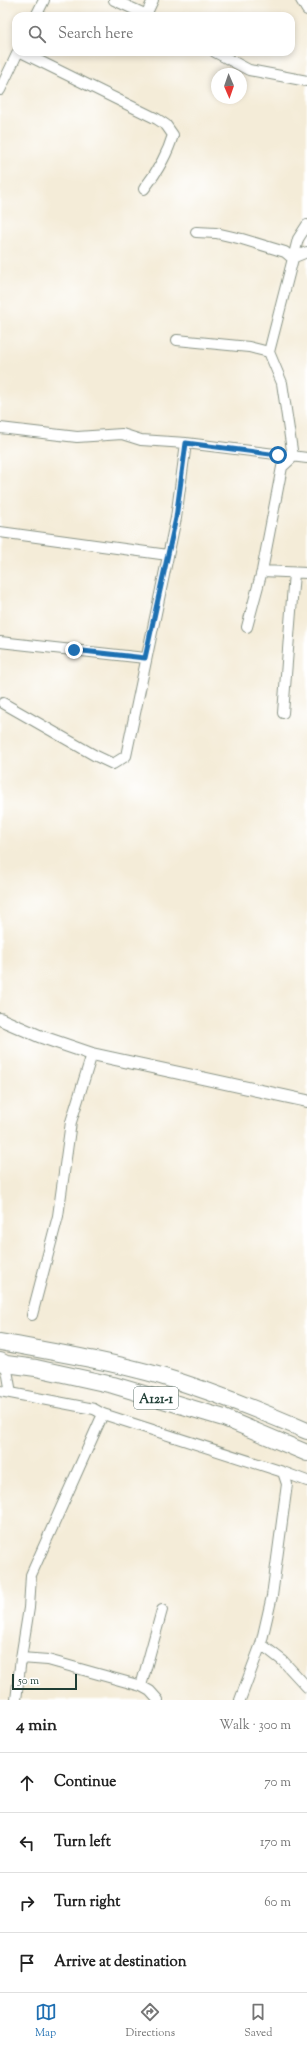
<!DOCTYPE html>
<html lang="en">
<head>
<meta charset="utf-8">
<style>
	:root { --surface:#fff; --page:#f6f6f6; --text:#222; --muted:#767676; --line:#e0e0e0; --accent:#1f6fb2 }
	body { margin:0; font-family:"Sorts Mill Goudy",serif; background:var(--page); color:var(--text) }
	.compass { position:absolute; left:211px; top:68px; width:36px; height:36px; border-radius:50%; background:var(--surface); box-shadow:0 2px 6px #0003; rotate:178deg }
	.scale { position:absolute; left:12px; bottom:10px; width:65px; box-sizing:border-box; padding-left:4px; border:2px solid #1f3d34; border-top:0; font-size:11px; line-height:14px; white-space:nowrap; color:#1f3d34; -webkit-text-stroke:3px #fff; paint-order:stroke }
	.stop { position:absolute; width:12px; height:12px; margin:-9px; border:3px solid #1f6fb2; border-radius:50%; background:#fff }
	.stop.end { background:#1f6fb2; border-color:#fff; box-shadow:0 1px 4px #0008 }
	.list { margin:0; padding:0; list-style:none }
	h2 { display:flex; justify-content:space-between; align-items:center; height:52px; margin:0; padding:0 16px; font-size:17px }
	h2 small { font-size:13px; font-weight:400; color:var(--muted) }
	.list li { display:grid; grid-template-columns:26px 1fr auto; gap:12px; align-items:center; box-sizing:border-box; height:60px; padding:0 16px; border-top:1px solid var(--line) }
	.list b { display:block; font-size:15px; white-space:nowrap }
	.list em { font-size:13px; font-style:normal; color:var(--muted) }
	.icon { flex:none; width:22px; height:22px; fill:none; stroke:currentColor; stroke-width:2; stroke-linecap:round; stroke-linejoin:round }
	.map { position:relative; flex:none; width:307px; height:1700px; overflow:hidden }
	.search { position:absolute; background:var(--surface); box-shadow:0 2px 6px #0003; left:12px; right:12px; top:12px; height:44px; display:flex; align-items:center; gap:10px; box-sizing:border-box; padding:0 14px; border-radius:12px; color:var(--muted); font-size:15px }
	.sheet { height:292px; background:var(--surface) }
	nav { display:flex; justify-content:space-around; align-items:center; box-sizing:border-box; height:56px; border-top:1px solid var(--line); background:var(--surface); font-size:11px; color:var(--muted) }
	nav a { display:grid; justify-items:center; gap:2px }
	nav .on { color:var(--accent) }
	.map>svg:first-child { display:block }
</style>
</head>
<body>
<div class="map">
<svg width="307" height="1700" viewBox="0 0 307 1700">
	<rect width="100%" height="100%" fill="#fff"/>
	<filter id="ink" filterUnits="userSpaceOnUse"><feTurbulence type="fractalNoise" baseFrequency=".025" numOctaves="2"/><feDisplacementMap in="SourceGraphic" scale="8" xChannelSelector="R" yChannelSelector="G"/><feConvolveMatrix kernelMatrix="1 2 1 2 8 2 1 2 1" color-interpolation-filters="sRGB"/></filter>
	<filter id="wash" filterUnits="userSpaceOnUse"><feTurbulence type="fractalNoise" baseFrequency=".012" numOctaves="4" result="noise"/><feDisplacementMap in="SourceGraphic" scale="16" xChannelSelector="R" yChannelSelector="G"/><feGaussianBlur stdDeviation="0.9" result="paint"/><feColorMatrix in="noise" values="0 0 0 0 0 0 0 0 0 0 0 0 0 0 0 0 0 1.4 0 .05"/><feComposite in="paint" operator="in"/></filter>
	<g filter="url(#wash)">
		<rect width="100%" height="100%" fill="#f4ecd8"/>
	</g>
	<g filter="url(#ink)">
		<g fill="none" stroke-linecap="round" stroke-linejoin="round">
			<g stroke="#8a9486" stroke-width="12">
				<path id="minor" d="M114,0l35,16
					M301,0l6,10
					M146,15l7,-15
					M36,16l8,-16
					M21,52l136,67 9,6 7,10c-6,21 -16,37 -29,54
					M215,52l34,18 58,11
					M0,90l18,-38
					M196,232l20,1 26,6 43,13 7,6 15,-6
					M177,340l72,7 20,5
					M0,428l77,9 45,-3 19,6 45,3 121,15
					M0,532l168,23
					M262,571l45,2
					M247,627l15,-56 20,-104 11,-10 -11,-74 -13,-31 29,-113 9,-14
					M0,642l145,16
					M3,703l91,52 19,9 13,-8 50,-238 10,-75
					M283,713l11,-140
					M32,1315l26,-99 13,-94 21,-68
					M6,1364l5,29
					M0,1391l94,18 9,5 180,58 4,12 -15,112 -11,48 -21,56
					M283,1472l24,9
					M261,1644l22,17 24,26
					M21,1658l27,2 93,26 9,5 8,9
					M141,1686l21,-76
					M16,1700l5,-42 8,-50 2,-33 72,-161"/>
			</g>
			<g stroke="#8a9486" stroke-width="14">
				<path id="tertiary" d="M0,1019l39,17 53,18 215,47"/>
			</g>
			<g stroke="#8a9486" stroke-width="18">
				<path id="trunk" d="M0,1342c54,10 109,19 161,34 50,15 98,34 146,55
					M0,1361l6,3 30,4 77,17 111,33 83,35"/>
			</g>
			<use href="#minor" stroke="#fff" stroke-width="10"/>
			<use href="#tertiary" stroke="#fff" stroke-width="12"/>
			<use href="#trunk" stroke="#fff" stroke-width="16"/>
		</g>
	</g>
	<g fill="none" stroke-linecap="round" stroke-linejoin="round" filter="url(#ink)">
		<path stroke="#1f6fb2" stroke-width="5" d="M74,650l71,8 31,-140 10,-75 92,12"/>
	</g>
	<g text-anchor="middle" stroke-width="3" stroke-linejoin="round" paint-order="stroke">
		<rect fill="#fff" stroke="#627771" stroke-width="1" x="134" y="1387" width="44" height="22" rx="3"/>
		<g font-size="13" font-weight="bold" fill="#1f3d34">
			<text x="156" y="1403">A121-1</text>
		</g>
	</g>
</svg>
<svg class="compass" viewBox="-18 -18 36 36"><path d="M0-13l5 13h-10z" fill="#e53935"/><path d="M0 13l5-13h-10z" fill="#767676"/></svg>
<div class="scale">50 m</div>
<div class="stop" style="left:278px;top:455px"></div>
<div class="stop end" style="left:74px;top:650px"></div>
<div class="search"><svg class="icon" aria-label="search" viewBox="0 0 24 24"><circle cx="10" cy="10" r="6"/><path d="M15 15l6 6"/></svg>Search here</div>
</div>
<section class="sheet">
<h2>4 min<small>Walk · 300 m</small></h2>
<ul class="list">
<li><svg class="icon" aria-label="ahead" viewBox="0 0 24 24"><path d="M12 20V5M6 11l6-6 6 6"/></svg><div><b>Continue</b></div><em>70 m</em></li>
<li><svg class="icon" aria-label="left" viewBox="0 0 24 24"><path d="M17 20v-9H6M10 6l-5 5 5 5"/></svg><div><b>Turn left</b></div><em>170 m</em></li>
<li><svg class="icon" aria-label="right" viewBox="0 0 24 24"><path d="M7 20v-9h11M14 6l5 5-5 5"/></svg><div><b>Turn right</b></div><em>60 m</em></li>
<li><svg class="icon" aria-label="arrive" viewBox="0 0 24 24"><path d="M6 21V4h12l-3 4 3 4H6"/></svg><div><b>Arrive at destination</b></div></li>
</ul>
</section>
<nav>
<a class="on"><svg class="icon" aria-label="map" viewBox="0 0 24 24"><path d="M3 6l6-2 6 2 6-2v14l-6 2-6-2-6 2zM9 4v14M15 6v14"/></svg>Map</a>
<a><svg class="icon" aria-label="directions" viewBox="0 0 24 24"><path d="M12 3l9 9-9 9-9-9zM9 14v-3h6M13 9l2 2-2 2"/></svg>Directions</a>
<a><svg class="icon" aria-label="saved" viewBox="0 0 24 24"><path d="M7 4h10v16l-5-4-5 4z"/></svg>Saved</a>
</nav>
</body>
</html>
